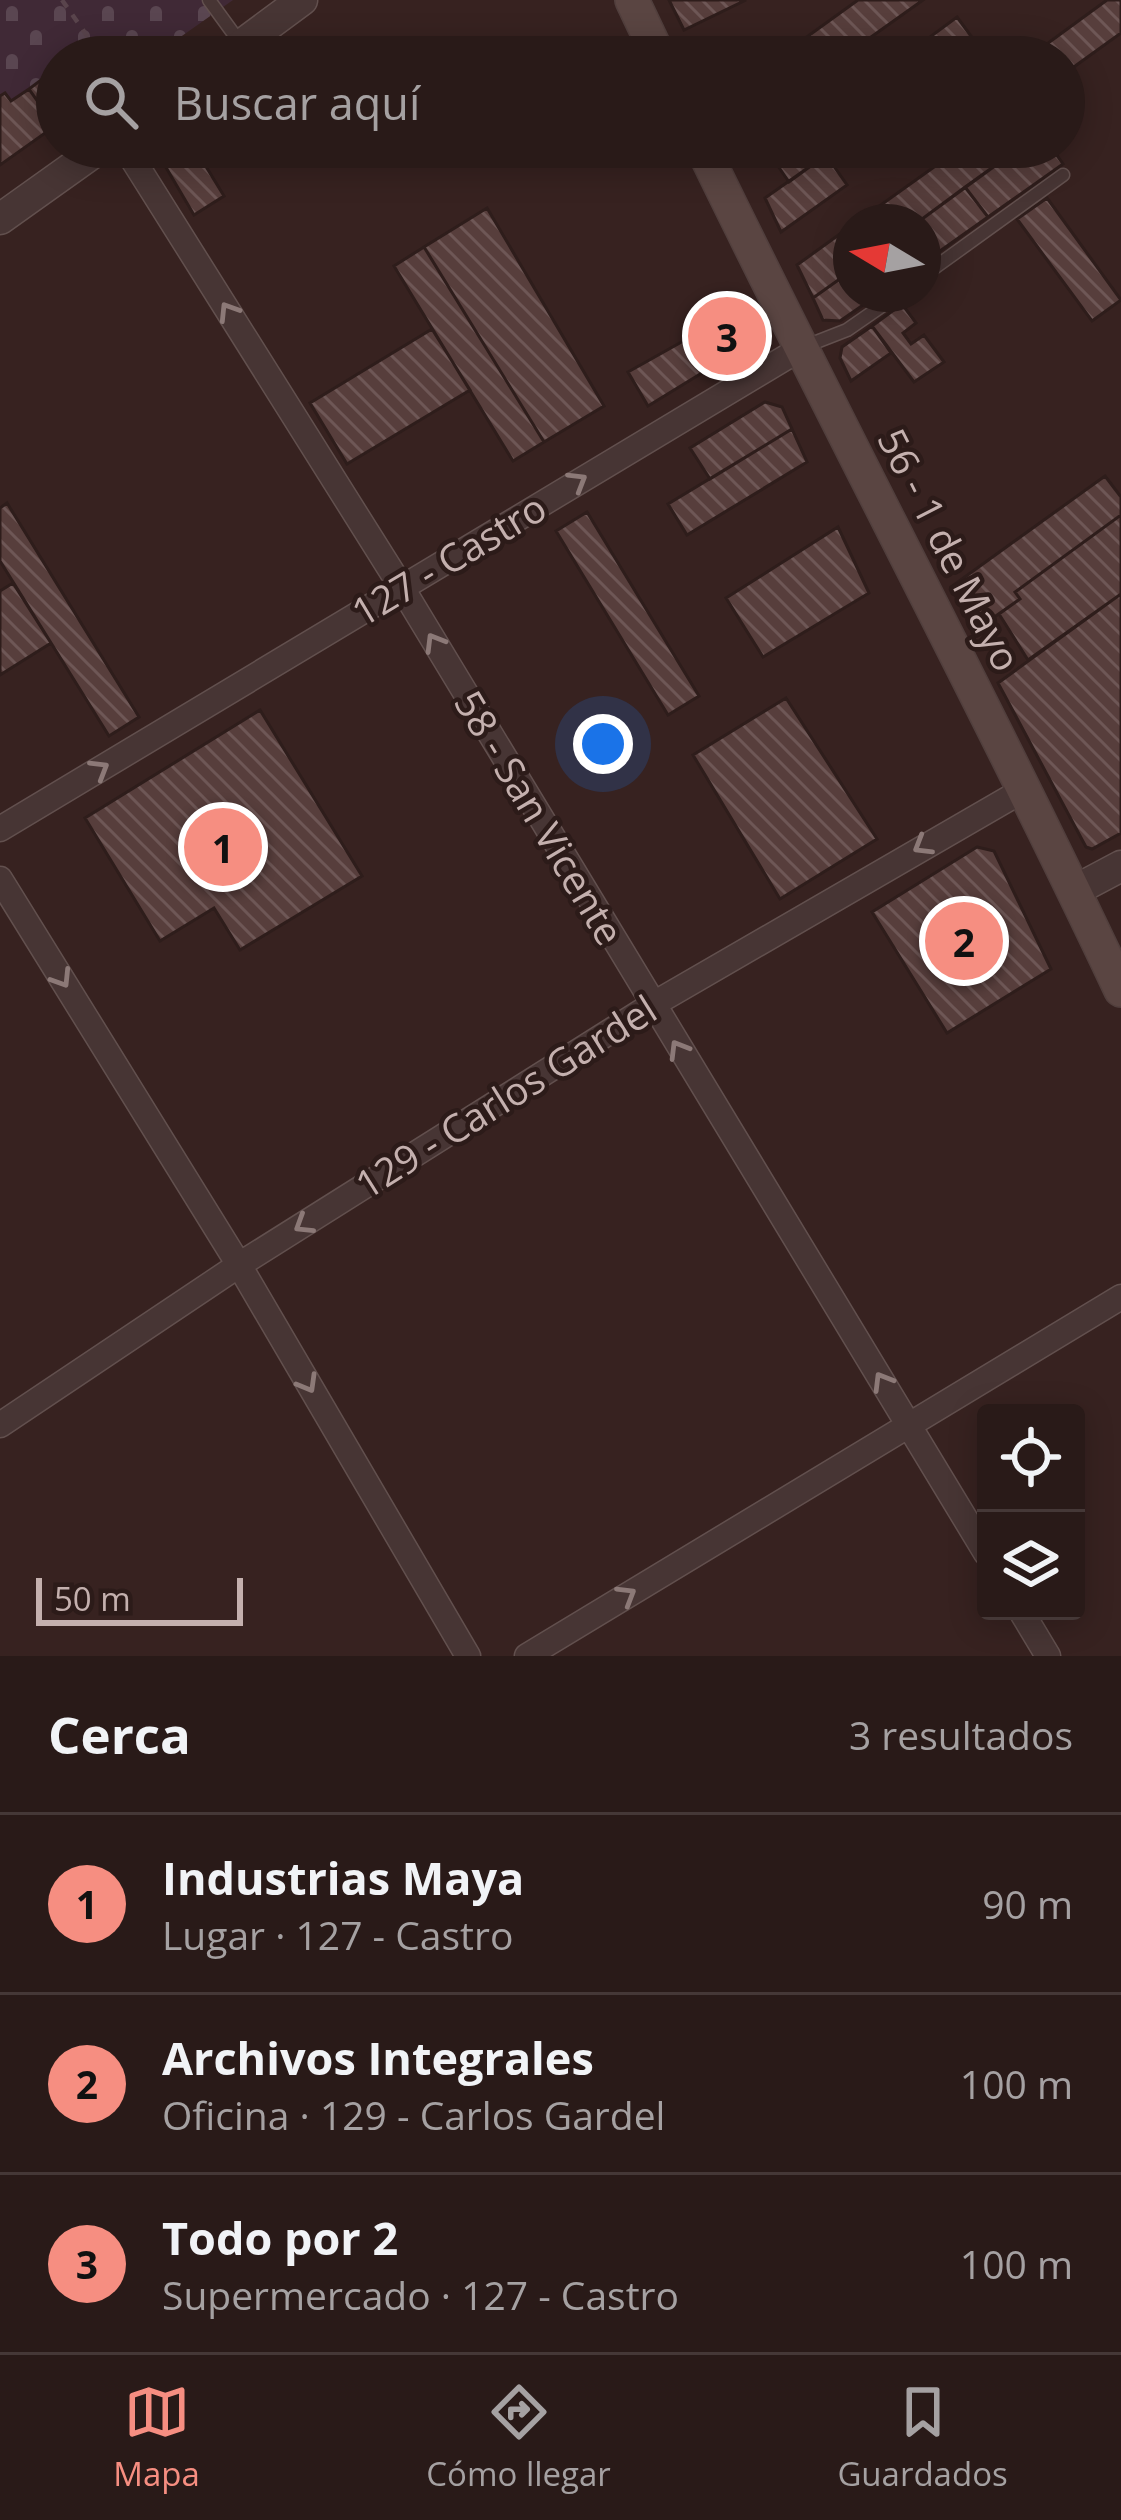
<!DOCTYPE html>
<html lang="es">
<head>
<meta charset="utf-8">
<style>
	:root { --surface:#291a18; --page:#312321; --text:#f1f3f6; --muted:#a5a1a2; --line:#453837; --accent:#f68e81 }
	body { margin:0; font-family:"Open Sans",sans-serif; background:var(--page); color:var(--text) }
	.controls { position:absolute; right:36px; bottom:36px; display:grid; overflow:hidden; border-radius:12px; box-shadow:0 6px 30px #0003 }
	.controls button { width:108px; height:108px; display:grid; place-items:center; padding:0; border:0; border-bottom:3px solid var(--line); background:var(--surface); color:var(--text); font:60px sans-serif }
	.compass { position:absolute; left:833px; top:204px; width:108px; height:108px; border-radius:50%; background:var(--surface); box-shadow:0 6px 30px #0003; rotate:280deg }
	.scale { position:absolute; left:36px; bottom:30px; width:207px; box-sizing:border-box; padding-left:12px; border:6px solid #c4b0ae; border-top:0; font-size:33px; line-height:42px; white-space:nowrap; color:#c4b0ae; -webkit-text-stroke:9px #2c1b19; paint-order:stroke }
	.you { position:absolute; left:603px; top:744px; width:42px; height:42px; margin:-30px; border:9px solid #fff; border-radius:50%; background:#1a73e8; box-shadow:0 0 0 18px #1a73e833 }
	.badge { display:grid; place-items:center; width:78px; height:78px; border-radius:50%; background:var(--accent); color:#111; font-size:39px; font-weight:700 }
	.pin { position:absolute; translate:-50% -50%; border:6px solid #fff; box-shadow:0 3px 12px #0006 }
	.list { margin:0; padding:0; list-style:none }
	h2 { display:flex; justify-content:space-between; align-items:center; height:156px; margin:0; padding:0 48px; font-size:51px }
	h2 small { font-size:39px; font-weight:400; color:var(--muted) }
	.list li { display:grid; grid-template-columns:78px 1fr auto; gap:36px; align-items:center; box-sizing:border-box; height:180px; padding:0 48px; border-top:3px solid var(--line) }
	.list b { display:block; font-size:45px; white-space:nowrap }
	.list p { margin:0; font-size:39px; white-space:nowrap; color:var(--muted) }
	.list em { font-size:39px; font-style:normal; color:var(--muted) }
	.icon { flex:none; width:66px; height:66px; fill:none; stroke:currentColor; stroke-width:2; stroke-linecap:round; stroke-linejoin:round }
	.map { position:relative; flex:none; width:1121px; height:1656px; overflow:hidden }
	.search { position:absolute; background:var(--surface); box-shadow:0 6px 30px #0003; left:36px; right:36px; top:36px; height:132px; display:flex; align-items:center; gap:30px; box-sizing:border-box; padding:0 42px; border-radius:66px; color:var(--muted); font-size:45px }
	.sheet { height:696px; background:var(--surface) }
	nav { display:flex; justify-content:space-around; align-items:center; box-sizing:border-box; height:168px; border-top:3px solid var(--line); background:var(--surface); font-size:33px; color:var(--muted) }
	nav a { display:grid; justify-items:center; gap:6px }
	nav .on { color:var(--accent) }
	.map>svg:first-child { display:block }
</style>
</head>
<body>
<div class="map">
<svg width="1121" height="1656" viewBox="0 0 1121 1656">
	<defs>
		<pattern id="cemetery-stones" width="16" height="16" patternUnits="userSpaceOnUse" patternTransform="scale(3)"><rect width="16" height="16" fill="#402936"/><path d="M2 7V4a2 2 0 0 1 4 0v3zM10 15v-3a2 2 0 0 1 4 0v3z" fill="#5a4651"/></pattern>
		<pattern id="building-back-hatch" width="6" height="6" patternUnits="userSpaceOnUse" patternTransform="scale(3)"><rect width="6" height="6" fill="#573e3c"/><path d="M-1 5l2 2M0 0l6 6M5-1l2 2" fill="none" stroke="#6e5756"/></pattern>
	</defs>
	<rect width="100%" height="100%" fill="#372220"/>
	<path fill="url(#cemetery-stones)" d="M0,0h233l-81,57h-95v68l-57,40z"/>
	<path fill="url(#building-back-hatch)" stroke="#2e1d1b" stroke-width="3" d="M669,0h77l-62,30z
		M858,0h65l-80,57h-64z
		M1107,0h14v33l-57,41v-17h-35z
		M957,17l22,30 -14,10h-62z
		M57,68v57l-2,1 -26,-37z
		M29,89l26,37 -55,39v-69l5,-3 6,8z
		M167,147h27l30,49 -30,19 -30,-51z
		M778,147h59l-48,35 -20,-29z
		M962,147h59l-103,75h-61z
		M1021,147h30l12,17 -75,53 -23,-30z
		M826,155l21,30 -66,47 -16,-34z
		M965,187l23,30 -65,46v-41h-5z
		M1047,198l74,102 -29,21 -75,-102z
		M487,208l117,198 -60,36 -120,-195z
		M851,226v45l-38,27 -16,-33z
		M424,247l120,195 -31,19 -119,-195z
		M851,271v23h28l-39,27 -17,-1 -10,-22z
		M902,304l14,19 -13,10 8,11 13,-9 20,27 -30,20 -42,-56z
		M735,312l10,21 -4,16 -93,57 -20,-34z
		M872,326l19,27 -40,28 -11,-23 2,-11z
		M432,329l38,61 -123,74 -37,-61z
		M765,402l17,5 10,22 -82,50 -20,-31z
		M792,429l15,33 -120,73 -19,-31z
		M1105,476l16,21v18l-106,77 5,7 -47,33 -22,-45z
		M7,503l132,214 -30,19 -109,-175v-53z
		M587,512l112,184 -31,19 -112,-184z
		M1121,515v79l-93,66 -29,-46 21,-15 -5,-7z
		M838,527l31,66 -106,64 -37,-59z
		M13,583l38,60 -51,32v-84z
		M1121,594v239l-29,16 -6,-2 -88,-164z
		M786,698l91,141 -97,60 -87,-144z
		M260,710l102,166 -122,74 -26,-42 -54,33 -75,-123z
		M977,847l17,4 57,118 -104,64 -75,-121z"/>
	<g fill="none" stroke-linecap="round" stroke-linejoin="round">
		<g stroke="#62504e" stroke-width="15">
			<path id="service" d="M209,0l32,44
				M923,276l140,-101
				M806,346l41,-16 52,-36"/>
		</g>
		<g stroke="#62504e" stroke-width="27">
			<path id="minor" d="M125,147l277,441 584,965
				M0,829l800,-480
				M0,879l239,386 229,391
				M0,1425l239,-160 413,-260 373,-216
				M1021,1611l27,45
				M527,1656l594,-359"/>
		</g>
		<g stroke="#62504e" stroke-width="33">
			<path id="tertiary" d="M225,57l77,-57
				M0,219l101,-72
				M1074,891l47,-25"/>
		</g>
		<g stroke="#513f3d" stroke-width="36">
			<path id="secondary" d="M632,0l27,57
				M702,147c137,283 285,559 419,843"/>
		</g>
		<path stroke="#59444c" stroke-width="4.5" stroke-dasharray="9 9" stroke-linecap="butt" d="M62,0l28,40"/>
		<use href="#service" stroke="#473534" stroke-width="12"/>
		<use href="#minor" stroke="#473534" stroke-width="24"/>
		<use href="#tertiary" stroke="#473534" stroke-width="30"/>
		<use href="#secondary" stroke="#5a4542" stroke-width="33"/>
	</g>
	<defs><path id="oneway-chevron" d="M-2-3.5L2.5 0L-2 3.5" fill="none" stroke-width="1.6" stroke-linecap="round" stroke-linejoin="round" transform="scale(3)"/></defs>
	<g stroke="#8c7977">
		<use href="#oneway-chevron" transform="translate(228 311) rotate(-122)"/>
		<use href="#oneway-chevron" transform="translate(578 481) rotate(-31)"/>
		<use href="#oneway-chevron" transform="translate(434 642) rotate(-121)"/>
		<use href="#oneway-chevron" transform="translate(100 769) rotate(-31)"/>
		<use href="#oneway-chevron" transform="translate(922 846) rotate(149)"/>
		<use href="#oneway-chevron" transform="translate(62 979) rotate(58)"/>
		<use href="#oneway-chevron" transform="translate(678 1049) rotate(-121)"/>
		<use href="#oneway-chevron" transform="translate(303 1225) rotate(148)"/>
		<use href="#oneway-chevron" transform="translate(882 1381) rotate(-121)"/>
		<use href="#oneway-chevron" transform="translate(308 1384) rotate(60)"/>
		<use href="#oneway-chevron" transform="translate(627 1595) rotate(-31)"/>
	</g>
	<g text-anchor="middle" stroke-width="9" stroke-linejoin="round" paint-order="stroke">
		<g font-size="39" fill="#c4b0ae" stroke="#2c1b19">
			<text transform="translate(949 550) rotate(63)" y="14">56 - 1 de Mayo</text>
			<text transform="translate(449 560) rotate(-31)" y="14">127 - Castro</text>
			<text transform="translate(539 818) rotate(59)" y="14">58 - San Vicente</text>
			<text transform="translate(506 1097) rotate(-32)" y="14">129 - Carlos Gardel</text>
		</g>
	</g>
</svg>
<div class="controls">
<button><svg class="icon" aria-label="locate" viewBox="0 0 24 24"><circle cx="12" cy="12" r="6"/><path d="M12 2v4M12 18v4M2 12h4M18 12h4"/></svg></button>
<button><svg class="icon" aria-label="layers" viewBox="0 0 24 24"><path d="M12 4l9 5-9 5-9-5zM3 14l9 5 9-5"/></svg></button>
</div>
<svg class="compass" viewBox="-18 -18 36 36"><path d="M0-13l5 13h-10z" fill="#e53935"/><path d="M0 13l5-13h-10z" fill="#a5a1a2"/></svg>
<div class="scale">50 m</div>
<div class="you"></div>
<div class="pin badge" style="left:223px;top:847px">1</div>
<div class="pin badge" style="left:964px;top:941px">2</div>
<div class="pin badge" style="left:727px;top:336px">3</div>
<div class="search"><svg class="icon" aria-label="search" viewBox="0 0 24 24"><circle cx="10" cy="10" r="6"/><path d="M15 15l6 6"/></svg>Buscar aquí</div>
</div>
<section class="sheet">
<h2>Cerca<small>3 resultados</small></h2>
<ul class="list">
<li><span class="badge">1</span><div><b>Industrias Maya</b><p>Lugar · 127 - Castro</p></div><em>90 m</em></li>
<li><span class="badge">2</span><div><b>Archivos Integrales</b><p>Oficina · 129 - Carlos Gardel</p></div><em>100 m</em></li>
<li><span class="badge">3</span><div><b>Todo por 2</b><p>Supermercado · 127 - Castro</p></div><em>100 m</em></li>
</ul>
</section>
<nav>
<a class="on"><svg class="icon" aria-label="map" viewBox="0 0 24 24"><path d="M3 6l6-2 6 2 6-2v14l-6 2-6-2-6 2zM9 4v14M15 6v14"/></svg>Mapa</a>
<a><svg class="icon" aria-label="directions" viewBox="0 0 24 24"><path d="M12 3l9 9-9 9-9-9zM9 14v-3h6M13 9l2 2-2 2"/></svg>Cómo llegar</a>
<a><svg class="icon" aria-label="saved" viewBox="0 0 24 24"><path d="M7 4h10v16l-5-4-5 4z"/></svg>Guardados</a>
</nav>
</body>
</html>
